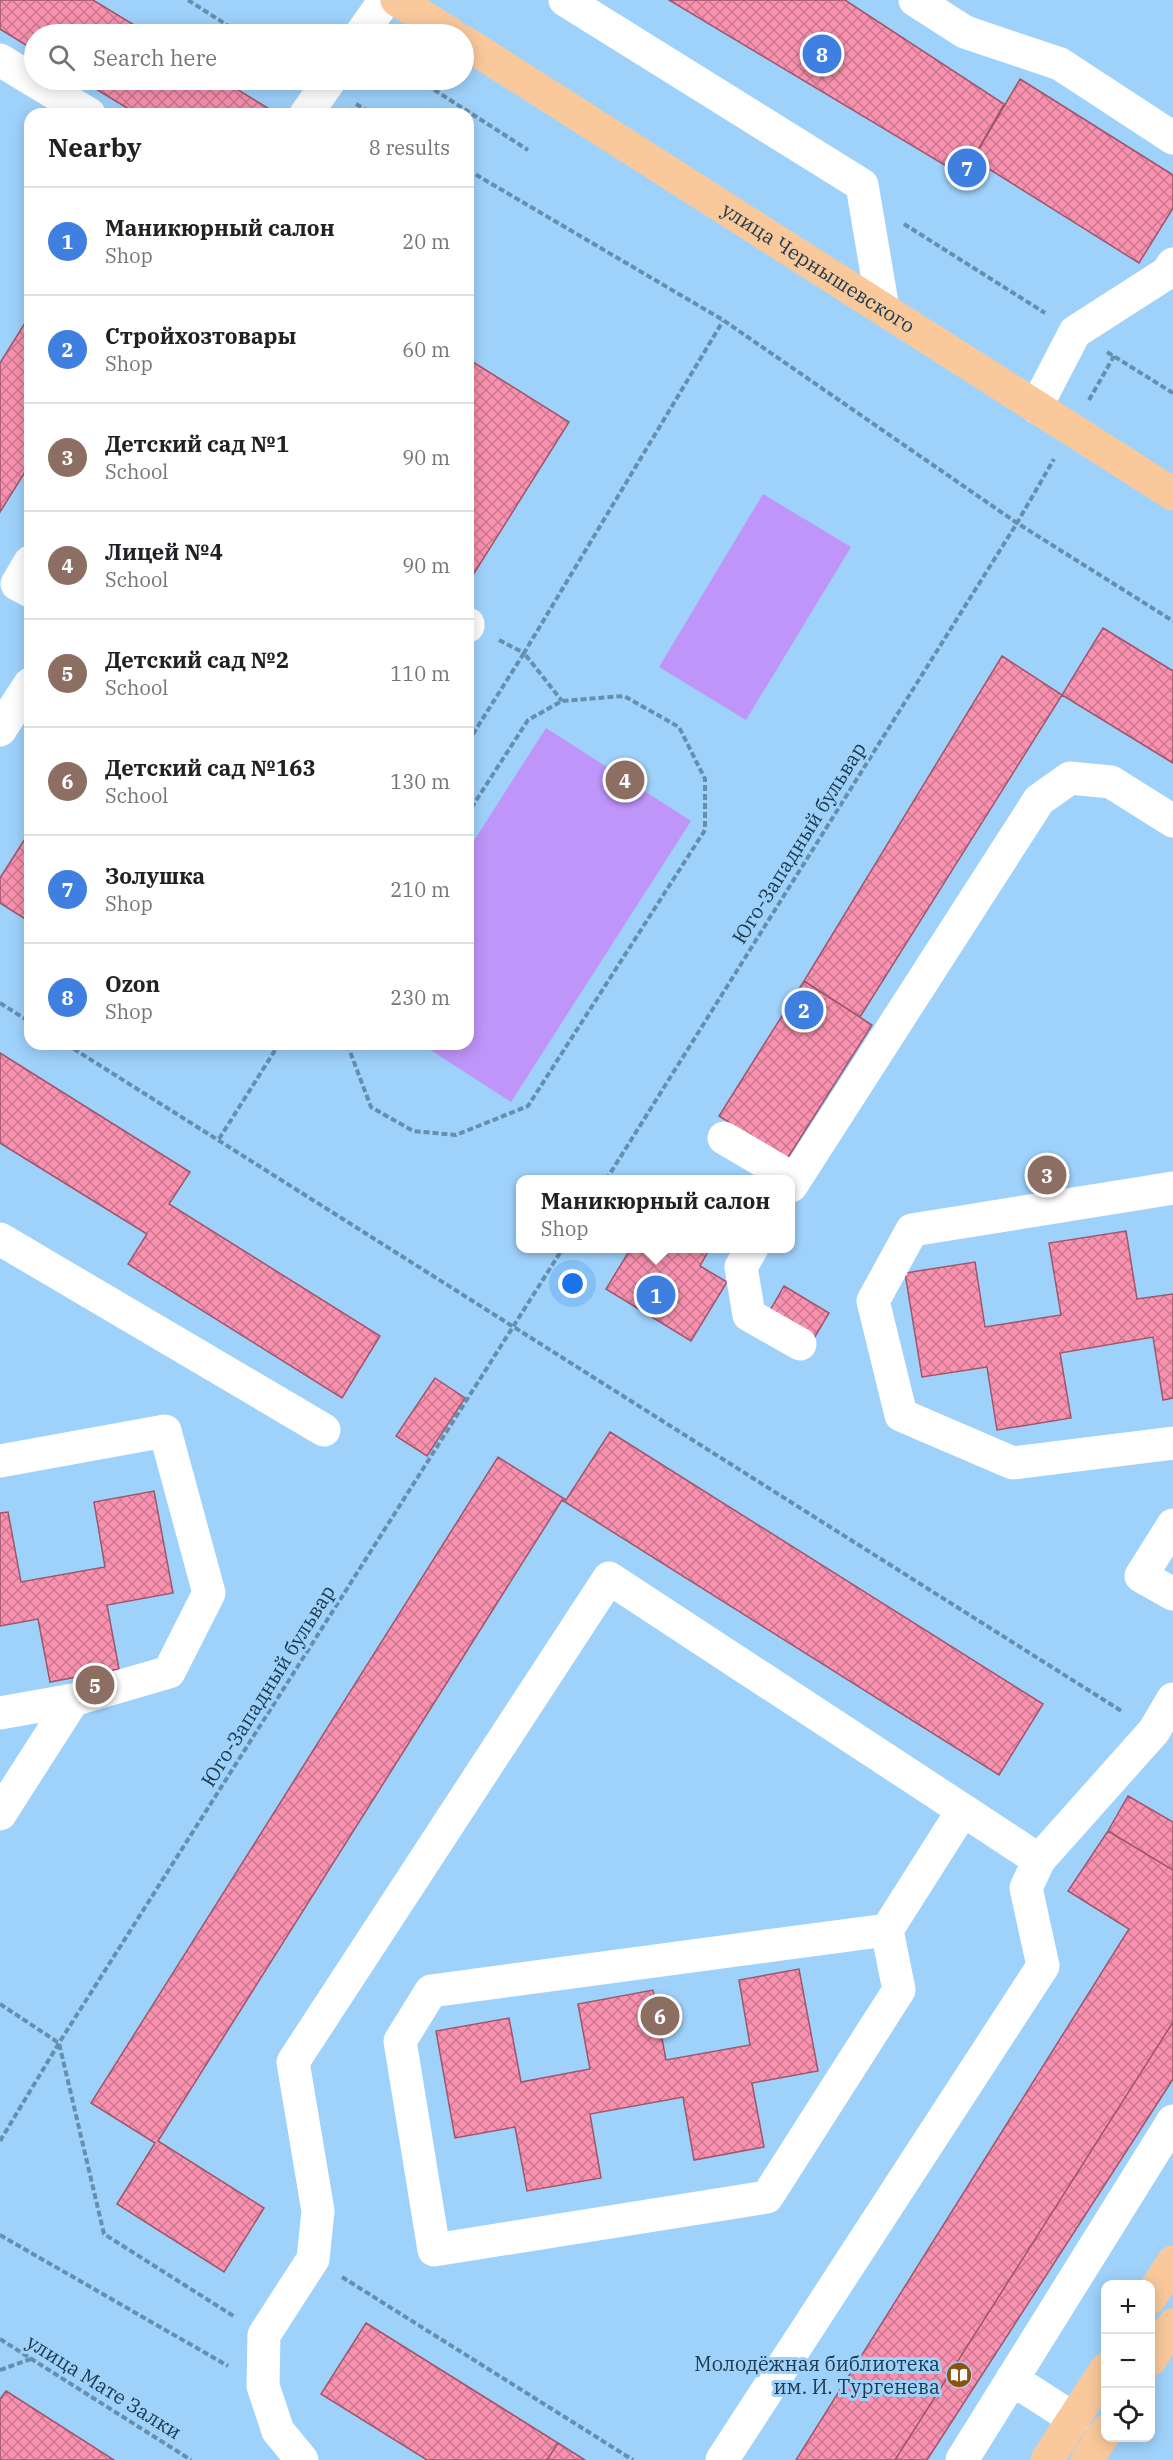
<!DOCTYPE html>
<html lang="en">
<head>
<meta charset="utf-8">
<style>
	:root { --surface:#fff; --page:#f2f2f2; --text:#202124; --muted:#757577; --line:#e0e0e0; --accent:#ea580c }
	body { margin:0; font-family:"IBM Plex Serif",serif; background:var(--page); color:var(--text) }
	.controls { position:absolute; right:18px; bottom:18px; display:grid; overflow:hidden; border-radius:12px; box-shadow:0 3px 15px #0003 }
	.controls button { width:54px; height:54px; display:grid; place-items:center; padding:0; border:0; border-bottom:2px solid var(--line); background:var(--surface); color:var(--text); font:30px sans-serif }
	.you { position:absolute; left:573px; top:1284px; width:21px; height:21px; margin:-15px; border:4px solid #fff; border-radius:50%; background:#1a73e8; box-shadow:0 0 0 9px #1a73e833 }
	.badge { display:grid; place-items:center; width:39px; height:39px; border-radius:50%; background:var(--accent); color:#fff; font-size:20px; font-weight:700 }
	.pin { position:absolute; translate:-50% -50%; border:3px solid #fff; box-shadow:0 2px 6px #0006 }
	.popup { position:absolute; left:516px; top:1175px; width:279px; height:78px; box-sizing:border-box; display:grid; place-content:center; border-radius:12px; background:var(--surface); filter:drop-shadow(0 2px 4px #0005); font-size:20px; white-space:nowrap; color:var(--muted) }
	.popup b { font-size:22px; color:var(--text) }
	.popup::after { content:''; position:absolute; left:50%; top:100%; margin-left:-12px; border:12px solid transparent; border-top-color:var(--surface) }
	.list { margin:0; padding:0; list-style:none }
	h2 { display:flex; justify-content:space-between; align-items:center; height:78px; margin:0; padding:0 24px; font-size:26px }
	h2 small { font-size:20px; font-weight:400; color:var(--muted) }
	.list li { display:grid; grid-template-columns:39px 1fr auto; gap:18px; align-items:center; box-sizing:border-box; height:108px; padding:0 24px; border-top:2px solid var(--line) }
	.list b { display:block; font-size:22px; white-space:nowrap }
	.list p { margin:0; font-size:20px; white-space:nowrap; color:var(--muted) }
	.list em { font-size:20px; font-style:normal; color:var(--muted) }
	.icon { flex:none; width:33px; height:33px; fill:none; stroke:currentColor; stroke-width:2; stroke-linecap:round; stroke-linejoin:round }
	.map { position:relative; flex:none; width:1173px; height:2460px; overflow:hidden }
	.search { position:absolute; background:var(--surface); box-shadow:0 3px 15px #0003; left:24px; top:24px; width:450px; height:66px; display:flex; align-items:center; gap:15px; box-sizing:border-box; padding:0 21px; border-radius:33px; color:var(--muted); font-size:22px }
	.panel { position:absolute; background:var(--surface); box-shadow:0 3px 15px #0003; left:24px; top:108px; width:450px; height:942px; border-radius:18px }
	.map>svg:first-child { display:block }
</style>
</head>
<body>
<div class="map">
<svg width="1173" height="2460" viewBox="0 0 1173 2460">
	<defs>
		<pattern id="building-cross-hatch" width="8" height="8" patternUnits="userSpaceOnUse" patternTransform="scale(1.5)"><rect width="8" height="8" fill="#fa92af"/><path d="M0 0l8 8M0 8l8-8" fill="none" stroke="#ca7891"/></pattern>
	</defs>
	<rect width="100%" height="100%" fill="#9fd2fb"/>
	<path fill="#bf95f9" d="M763,494l88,53 -105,173 -87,-53z
		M546,728l145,93 -180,281 -90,-58h47v-194z"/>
	<path fill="url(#building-cross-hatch)" stroke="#9d566b" stroke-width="1.5" d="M0,0h93l56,34h-115v16l-34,-21z
		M669,0h176l159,104 -41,72z
		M1020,79l153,96v33l-34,55 -166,-104z
		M81,80h141l54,33 -139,1z
		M30,315v149l-30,48v-149z
		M468,359l101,63 -101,161z
		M1103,628l70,43v92l-111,-68z
		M1002,656l60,39 -202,322 -56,-36z
		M30,831v91l-30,-19v-25z
		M804,981l68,44 -85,134 -68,-43z
		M0,1053l190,119 -21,32 211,132 -38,62 -214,-134 19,-30 -147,-91z
		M1126,1231l11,68 36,-5v104l-10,2 -10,-63 -93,16 11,65 -74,12 -10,-63 -65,10 -17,-104 70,-11 10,65 76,-12 -12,-72z
		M631,1248h79l-10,18 27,16 -36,59 -85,-52z
		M784,1286l45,27 -16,27 -45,-26z
		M435,1378l30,20 -38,58 -31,-20z
		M610,1432l433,272 -44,71 -437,-275 -404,641 106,67 -40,64 -107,-68 38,-61 -64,-40 407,-646 68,43z
		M154,1491l19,102 -66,12 12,64 -69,13 -12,-63 -38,7v-113l8,-1 13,70 84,-15 -11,-65z
		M1128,1796l45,26v48l-65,-39z
		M1108,1831l65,39v152l-278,438h-99l333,-531 -61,-38z
		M799,1969l19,102 -66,12 12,64 -70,13 -11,-63 -93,17 11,64 -74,13 -12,-64 -60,11 -19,-107 73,-13 12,64 69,-13 -12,-65 75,-14 13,70 84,-15 -11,-65z
		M1173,2022v57l-246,381h-32z
		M366,2323l192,120 -11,17h-120l-106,-66z
		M6,2391l108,69h-114v-61z
		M558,2443l27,17h-38z"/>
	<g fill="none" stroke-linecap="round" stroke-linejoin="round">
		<path stroke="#668ead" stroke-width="4" stroke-dasharray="6 3" stroke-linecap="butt" d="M188,0l53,34
			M419,80l109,70
			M364,86l29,-6
			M356,104l17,10
			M468,170l255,150 294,203 156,98
			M904,224l141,89
			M1107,352l66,41
			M1089,400l25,-44
			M499,640l25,13 199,-332
			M468,742l56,-89 38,48
			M0,1003l30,19
			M66,1044l1057,668
			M349,1044v5l22,58 42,24 43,4 72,-29 177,-276v-51l-26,-52 -55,-31 -62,5 -34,19 -60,93
			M219,1139l60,-95
			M606,1180l411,-657 37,-64
			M0,2004l59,39 45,191 131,83
			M0,2141l59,-98 504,-795
			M0,2235l228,131
			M342,2277l291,183
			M0,2339l191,121
			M0,2370l31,-11"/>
		<path stroke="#fff" stroke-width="33" d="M565,0l297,185 21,124
			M915,0l50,32 95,32 113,74
			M361,34l24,-34
			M0,60l89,54
			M306,114l24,-34
			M1036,407l39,-75 92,-59 6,-9
			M30,562l-13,22 13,7
			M468,624v2
			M0,730l30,-46
			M724,1138l71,42
			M791,1186l248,-386 31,-22 41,4 62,39
			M1173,1188l-261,42 -39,71 28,114 112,48 160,-20
			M0,1239l324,191
			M752,1248l-11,19 8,48 51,29
			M0,1461l165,-30 44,162 -40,79 -96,28 -73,13
			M1173,1525l-32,51 32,18
			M0,1814l73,-114
			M887,1930l12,60 -132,207 -333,53 -34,-209 31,-50 456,-61 76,-120
			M1012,2379l62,40
			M302,2460l-24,-29 -15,-45 1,-51 49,-76 5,-48 -25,-149 316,-484 430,282
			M722,2460l321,-494 -17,-78 13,-28 115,-129 19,-32
			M962,2460l211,-339"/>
		<g stroke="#f9c99c" stroke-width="33">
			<path d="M397,0l54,34"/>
			<path id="s1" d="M464,42l709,452"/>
			<path d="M1150,2298l23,-36"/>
			<path d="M1150,2360l23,-35"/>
			<path d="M1047,2460l59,-91"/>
			<path d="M1087,2460l19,-29"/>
		</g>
	</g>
	<defs>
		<g id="library-disc" transform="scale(1.35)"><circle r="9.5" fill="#8d520e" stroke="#9fd2fb"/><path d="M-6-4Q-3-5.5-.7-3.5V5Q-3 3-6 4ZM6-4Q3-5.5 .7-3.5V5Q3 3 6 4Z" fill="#fff"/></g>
	</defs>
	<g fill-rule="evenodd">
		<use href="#library-disc" x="959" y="2375"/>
	</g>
	<g text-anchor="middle" stroke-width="6" stroke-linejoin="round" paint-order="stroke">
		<g font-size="20" fill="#203b4f" stroke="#9fd2fb">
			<text dy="7" stroke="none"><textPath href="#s1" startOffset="420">улица Чернышевского</textPath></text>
			<text transform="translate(799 843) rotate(-58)" y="7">Юго-Западный бульвар</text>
			<text transform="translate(268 1686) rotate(-58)" y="7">Юго-Западный бульвар</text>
			<text transform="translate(104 2387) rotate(32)" y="7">улица Мате Залки</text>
		</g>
		<g font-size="20" fill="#203b4f" stroke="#9fd2fb" text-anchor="end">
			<text x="940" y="2371">Молодёжная библиотека<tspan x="940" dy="23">им. И. Тургенева</tspan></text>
		</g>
	</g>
</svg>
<div class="controls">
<button>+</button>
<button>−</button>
<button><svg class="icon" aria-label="locate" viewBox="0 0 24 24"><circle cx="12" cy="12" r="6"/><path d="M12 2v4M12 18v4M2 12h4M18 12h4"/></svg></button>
</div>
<div class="you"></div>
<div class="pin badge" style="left:656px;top:1295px;background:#3f7fe0">1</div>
<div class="popup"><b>Маникюрный салон</b>Shop</div>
<div class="pin badge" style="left:804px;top:1010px;background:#3f7fe0">2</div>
<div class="pin badge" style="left:1047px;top:1175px;background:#8d6e63">3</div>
<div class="pin badge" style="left:625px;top:780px;background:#8d6e63">4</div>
<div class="pin badge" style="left:95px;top:1685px;background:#8d6e63">5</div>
<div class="pin badge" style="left:660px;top:2016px;background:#8d6e63">6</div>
<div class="pin badge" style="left:967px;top:168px;background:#3f7fe0">7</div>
<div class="pin badge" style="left:822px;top:54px;background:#3f7fe0">8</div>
<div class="search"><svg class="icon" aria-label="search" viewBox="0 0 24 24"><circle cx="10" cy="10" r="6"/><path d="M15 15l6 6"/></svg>Search here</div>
<section class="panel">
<h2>Nearby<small>8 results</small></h2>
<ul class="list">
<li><span class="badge" style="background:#3f7fe0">1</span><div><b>Маникюрный салон</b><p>Shop</p></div><em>20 m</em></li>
<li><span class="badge" style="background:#3f7fe0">2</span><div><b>Стройхозтовары</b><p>Shop</p></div><em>60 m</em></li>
<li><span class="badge" style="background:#8d6e63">3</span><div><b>Детский сад №1</b><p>School</p></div><em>90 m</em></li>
<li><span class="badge" style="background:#8d6e63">4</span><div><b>Лицей №4</b><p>School</p></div><em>90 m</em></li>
<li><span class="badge" style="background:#8d6e63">5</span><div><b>Детский сад №2</b><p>School</p></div><em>110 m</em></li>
<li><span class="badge" style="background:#8d6e63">6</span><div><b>Детский сад №163</b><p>School</p></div><em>130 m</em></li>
<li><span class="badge" style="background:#3f7fe0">7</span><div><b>Золушка</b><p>Shop</p></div><em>210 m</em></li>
<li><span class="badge" style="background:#3f7fe0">8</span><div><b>Ozon</b><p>Shop</p></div><em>230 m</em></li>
</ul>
</section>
</div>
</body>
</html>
